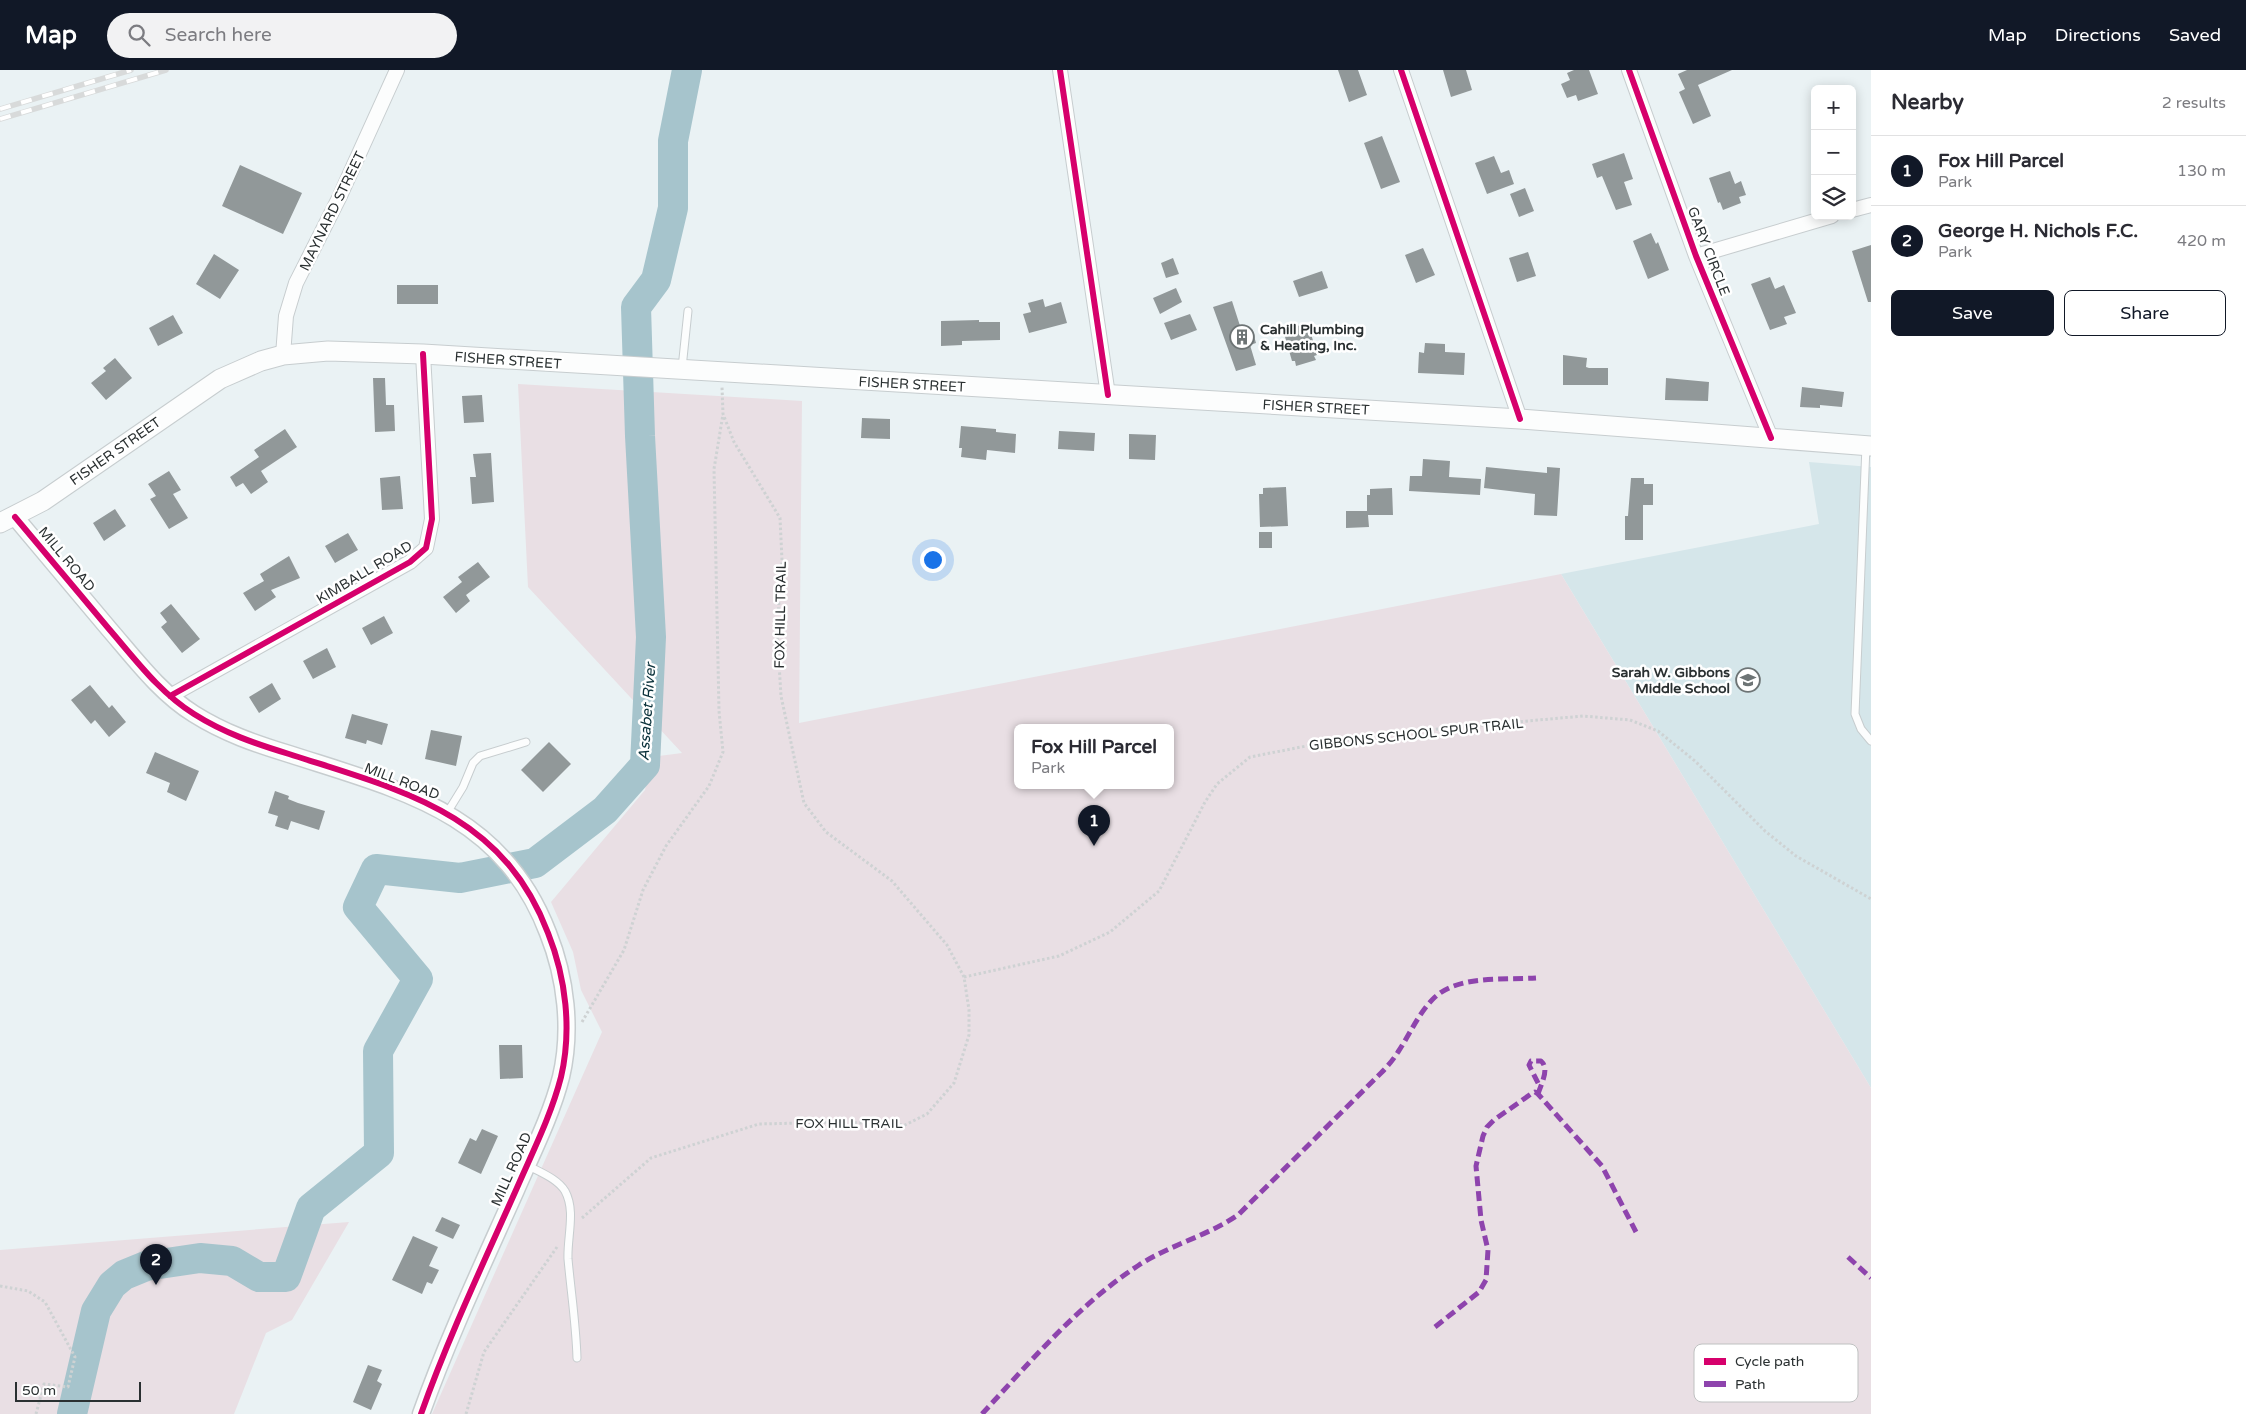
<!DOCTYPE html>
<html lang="en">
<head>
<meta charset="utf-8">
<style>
	:root { --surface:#fff; --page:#f2f2f3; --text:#2b2b33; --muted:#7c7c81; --line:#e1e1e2; --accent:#111827 }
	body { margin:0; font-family:"Varela Round",sans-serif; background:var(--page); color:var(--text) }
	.controls { position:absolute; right:15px; top:15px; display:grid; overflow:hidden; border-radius:8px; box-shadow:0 2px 12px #0003 }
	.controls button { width:45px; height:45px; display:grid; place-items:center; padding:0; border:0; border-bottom:1px solid var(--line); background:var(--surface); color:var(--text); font:25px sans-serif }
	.scale { position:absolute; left:15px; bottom:12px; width:126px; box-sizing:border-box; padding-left:5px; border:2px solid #2a3031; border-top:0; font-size:14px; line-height:18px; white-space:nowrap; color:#2a3031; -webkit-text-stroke:4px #fff; paint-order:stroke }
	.you { position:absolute; left:932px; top:489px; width:18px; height:18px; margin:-12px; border:4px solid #fff; border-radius:50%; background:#1a73e8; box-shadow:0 0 0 8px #1a73e833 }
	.badge { display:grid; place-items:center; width:32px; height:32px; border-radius:50%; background:var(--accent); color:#fff; font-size:16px; font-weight:700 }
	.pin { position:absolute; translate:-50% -41px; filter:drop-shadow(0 1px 2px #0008) }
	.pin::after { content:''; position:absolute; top:26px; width:18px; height:15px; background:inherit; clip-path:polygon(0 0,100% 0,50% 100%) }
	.popup { position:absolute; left:1014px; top:654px; width:160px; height:65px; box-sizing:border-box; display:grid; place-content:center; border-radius:8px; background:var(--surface); filter:drop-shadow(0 1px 4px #0005); font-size:16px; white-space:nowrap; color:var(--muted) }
	.popup b { font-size:19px; color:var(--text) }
	.popup::after { content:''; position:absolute; left:50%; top:100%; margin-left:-10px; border:10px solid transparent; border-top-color:var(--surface) }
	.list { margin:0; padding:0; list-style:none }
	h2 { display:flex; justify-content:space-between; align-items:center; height:65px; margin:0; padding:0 20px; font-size:21px }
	h2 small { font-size:16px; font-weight:400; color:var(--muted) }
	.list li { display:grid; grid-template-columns:32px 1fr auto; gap:15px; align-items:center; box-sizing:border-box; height:70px; padding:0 20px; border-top:1px solid var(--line) }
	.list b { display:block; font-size:19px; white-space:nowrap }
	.list p { margin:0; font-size:16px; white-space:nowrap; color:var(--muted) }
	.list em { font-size:16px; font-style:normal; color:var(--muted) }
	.actions { display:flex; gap:10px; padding:15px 20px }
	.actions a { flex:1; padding:11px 0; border:1px solid var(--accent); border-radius:8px; text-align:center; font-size:18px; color:var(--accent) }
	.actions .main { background:var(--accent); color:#fff }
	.icon { flex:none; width:28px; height:28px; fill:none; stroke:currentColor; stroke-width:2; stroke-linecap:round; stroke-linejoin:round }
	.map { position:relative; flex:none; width:1871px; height:1344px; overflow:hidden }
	header { display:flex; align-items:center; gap:30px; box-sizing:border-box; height:70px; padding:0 25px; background:var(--accent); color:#fff }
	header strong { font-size:24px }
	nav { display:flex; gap:28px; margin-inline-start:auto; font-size:18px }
	.search { width:350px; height:45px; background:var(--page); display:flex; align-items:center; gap:12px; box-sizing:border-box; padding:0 18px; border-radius:28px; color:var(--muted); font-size:19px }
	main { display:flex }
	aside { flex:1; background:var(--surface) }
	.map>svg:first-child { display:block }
</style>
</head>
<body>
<header>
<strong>Map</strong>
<div class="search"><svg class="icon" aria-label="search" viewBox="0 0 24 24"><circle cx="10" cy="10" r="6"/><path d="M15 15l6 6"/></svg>Search here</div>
<nav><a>Map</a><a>Directions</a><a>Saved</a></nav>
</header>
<main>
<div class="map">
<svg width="1871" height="1344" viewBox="0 0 1871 1344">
	<rect width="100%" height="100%" fill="#eaf2f4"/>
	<path fill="#d5e6ea" d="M1809,392l62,5v621l-310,-514 258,-50z"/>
	<path fill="#e9dfe4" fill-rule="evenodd" d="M518,314l284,17 -3,322 762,-149 310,514v326h-1439l170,-382 -21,-42 -8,-38 -22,-50 94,-112 6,-33 31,-4 -154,-166zM1018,657h152v58h-152z
		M349,1152l-57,98 -26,13 -32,81h-234v-164z"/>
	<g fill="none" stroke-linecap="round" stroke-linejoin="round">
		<path stroke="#a6c4cc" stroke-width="30" d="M72,1344l24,-103 16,-26 12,-10 22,-9 54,-8 32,3 27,16h27l25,-69 68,-55 -1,-102 40,-72 -60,-72 18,-38 84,9 75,-15 70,-53 40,-45 6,-128 -11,-201 -4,-129 20,-27 17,-72v-67l14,-71"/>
	</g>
	<path fill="#919899" d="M1338,0h20l9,25 -18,7z
		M1443,0h23l6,20 -21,7z
		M1574,0h15l9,24 -20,7 -2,-6 -9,3 -6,-14 9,-4 -3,-7z
		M1687,0h45l-34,15 13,31 -18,8 -14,-32 6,-3 -7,-15z
		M1382,66l18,46 -19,7 -17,-46z
		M1624,83l9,26 -9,3 8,23 -16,5 -14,-34 -5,2 -5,-14z
		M1494,86l7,17 8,-3 5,14 -27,10 -12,-31z
		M240,95l62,28 -19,41 -61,-28z
		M1730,101l5,13 6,-3 5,14 -7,2 2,6 -18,7 -3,-8 -2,1 -9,-25z
		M1525,118l9,23 -15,6 -9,-23z
		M1651,163l5,11 2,-2 11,28 -21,9 -15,-38z
		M1871,175v57h-3l-16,-51z
		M1423,178l12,27 -19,8 -11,-28z
		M1528,182l8,24 -19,6 -8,-24z
		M214,184l25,16 -19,29 -24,-15z
		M1173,188l6,16 -13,4 -5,-15z
		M1322,201l6,17 -29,9 -6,-16z
		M1770,207l5,12 9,-4 12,28 -12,4 3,7 -17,6 -19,-46z
		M397,215h41v19h-41z
		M1176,218l6,14 -22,12 -7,-16z
		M1043,229l2,8 16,-5 6,21 -38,10 -6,-19 8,-2 -3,-9z
		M1232,231l10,31 10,-3 4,14 -6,2 6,20 -20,6 -23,-64z
		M1190,244l7,16 -26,10 -7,-17z
		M173,245l10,18 -25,13 -9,-18z
		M979,250v2h21v18l-38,1v4l-21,1v-25z
		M1308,253l9,32 -3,1 2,4 -20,6 -1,-5h-3l-9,-31z
		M1425,273l20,1v8l20,1 -1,22 -46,-2 1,-21 5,1z
		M1563,285l24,3 -1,9 3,1h19v17h-45z
		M115,288l17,20 -26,22 -15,-17 15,-12 -3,-3z
		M373,308h12l1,27h8l1,26 -20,1z
		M1666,308l43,4 -1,19 -43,-1z
		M1802,317l42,5 -2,15 -22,-2v3l-20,-1z
		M482,325l2,27 -20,1 -2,-27z
		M862,348l28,1v20l-29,-1z
		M961,356l35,3v3l20,2 -1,19 -28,-3 -1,10 -25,-3 1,-9h-3z
		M285,359l12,18 -36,24 7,11 -17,12 -8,-11 -7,4 -6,-10 29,-20 -5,-7z
		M1059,361l36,2 -1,18 -36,-2z
		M1129,364l27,1 -1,25 -26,-1z
		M491,383l3,49 -22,2 -2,-27h6l-3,-23z
		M1423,389l27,2 -1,16 32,2 -1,16 -71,-4 1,-15h12z
		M1486,397l61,6v-6l13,1 -3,48 -23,-1 1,-21 -51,-6z
		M169,401l12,19 -8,4 15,24 -19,11 -19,-30 6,-3 -8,-12z
		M400,406l3,33 -21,1 -2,-32z
		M1631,408h13v6h9v21h-10v35h-18v-24h3z
		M1286,417l2,39 -28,1 -1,-33h4v-6z
		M1392,418l1,27h-25l1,12 -23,1v-17h21v-16h3v-6z
		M115,439l11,17 -22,15 -11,-18z
		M1259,462h13v16h-13z
		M348,463l10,17 -23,13 -10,-17z
		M289,486l11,22 -29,12 5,7 -21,14 -12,-18 21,-12 -4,-7z
		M478,492l12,15 -24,18 4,6 -14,12 -13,-16 19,-15 -4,-5z
		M171,534l29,35 -18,14 -21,-26 6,-5 -7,-9z
		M384,546l9,17 -22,12 -9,-17z
		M327,578l9,19 -23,12 -10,-18z
		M272,613l9,16 -22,14 -10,-16z
		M90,615l19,23 3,-3 14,17 -17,15 -14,-17 -4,4 -20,-24z
		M352,644l36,10 -6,21 -15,-5 -1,4 -21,-6z
		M431,660l31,6 -6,30 -31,-7z
		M549,672l22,22 -28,28 -22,-22z
		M155,682l44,19 -13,30 -19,-9 3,-9 -24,-10z
		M275,721l14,5 -1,3 10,4 27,8 -6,19 -28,-9 -3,9 -13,-4 3,-10 -10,-3z
		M499,975h23l1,33 -23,1z
		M482,1059l16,7 -17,38 -23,-11 12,-25 6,3z
		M442,1147l18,8 -7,14 -18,-8z
		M413,1166l25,11 -9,19 10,4 -7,14 -5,-2 -5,12 -30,-14z
		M368,1295l14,5 -5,11 5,3 -11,26 -18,-8z"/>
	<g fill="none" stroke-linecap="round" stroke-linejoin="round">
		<g stroke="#c7cdcf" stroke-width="9">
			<path id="service" d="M682,298l6,-57
				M1866,376l-11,268 6,15 10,12
				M447,743l16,-26 10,-24 7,-7 46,-14
				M527,1095c12,7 30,13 38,26 11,20 2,46 3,68 3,33 8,65 9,99"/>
		</g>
		<g stroke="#c7cdcf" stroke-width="16">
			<path id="minor" d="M1060,0l48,325
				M1401,0l119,349
				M1629,0l67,186 75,182
				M1852,140l19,-5
				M1696,186l136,-40
				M283,285l3,-39 10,-33 43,-85 58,-128
				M170,626l240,-134 16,-14 6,-29 -9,-165"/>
		</g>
		<g stroke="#c7cdcf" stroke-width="19">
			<path id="tertiary" d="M15,447c31,37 62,74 94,112 26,30 51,64 85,85 30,19 62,30 95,40 111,36 213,58 259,179 18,45 24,97 13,144 -10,39 -29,76 -45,113 -33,74 -68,148 -95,224"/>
		</g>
		<g stroke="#c7cdcf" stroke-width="21">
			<path id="secondary" d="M0,453l43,-22 177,-122 41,-18 22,-6 45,-4 95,3 1097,65 351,27"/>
		</g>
		<path stroke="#ced2d3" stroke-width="3" stroke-dasharray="2.5 2.5" stroke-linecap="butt" d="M964,907l95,-21 51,-24 49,-41 46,-89 12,-18 33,-27 82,-16 84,-10 167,-15 47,4 28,11 37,30 70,70 31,25 75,43
			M582,952l42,-72 19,-60 23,-44 43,-60 14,-34 -4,-41 -5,-242 9,-55
			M582,1148l69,-60 108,-34 82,-2 64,3 22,-11 27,-31 15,-48v-25l-5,-33 -17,-32 -55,-64 -66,-49 -22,-29 -23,-107 -4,-66 5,-70 -2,-42 -46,-76 -11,-28 -1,-27
			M0,1216l28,5 17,11 30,55 -7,30 -24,-3 -8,30
			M466,1344l18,-62 73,-105"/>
		<use href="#service" stroke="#fcfdfd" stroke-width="7"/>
		<use href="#minor" stroke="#fcfdfd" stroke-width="14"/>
		<use href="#tertiary" stroke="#fcfdfd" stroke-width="16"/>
		<use href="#secondary" stroke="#fcfdfd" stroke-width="19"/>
		<g stroke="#d8dada" stroke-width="5.5">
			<path id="rail" d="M0,39l131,-39
				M0,49l166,-49"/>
		</g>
		<use href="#rail" stroke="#fff" stroke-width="4" stroke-dasharray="11" stroke-linecap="butt"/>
		<path stroke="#8e44ad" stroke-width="5" stroke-dasharray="10 5" stroke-linecap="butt" d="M1538,1024c3,-10 12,-25 3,-33h-10l-2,4 11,22
			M1848,1187l23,21
			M1435,1257l44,-35 7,-12 2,-30 -7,-30 -5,-54 7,-30 4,-9 7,-7 37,-26 4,-2 3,2 64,72 34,66
			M982,1344c48,-52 97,-110 157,-149 31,-20 68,-29 99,-50l143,-142c6,-6 12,-13 17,-21 12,-18 21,-40 37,-55 24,-22 70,-17 101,-19"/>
		<g stroke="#fff" stroke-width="9">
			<path id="cycleway" d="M1060,0l48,325
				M1401,0l119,349
				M1629,0l67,186 75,182
				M15,447c31,37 62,74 94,112 26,30 51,64 85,85 30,19 62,30 95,40 111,36 213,58 259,179 18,45 24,97 13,144 -10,39 -29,76 -45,113 -33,74 -68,148 -95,224
				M170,626l240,-134 16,-14 6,-29 -9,-165"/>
		</g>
		<use href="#cycleway" stroke="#d6006c" stroke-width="6"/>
	</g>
	<defs>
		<g id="building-ring" transform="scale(1.25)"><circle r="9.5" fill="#fff" stroke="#6d7475" stroke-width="1.5"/><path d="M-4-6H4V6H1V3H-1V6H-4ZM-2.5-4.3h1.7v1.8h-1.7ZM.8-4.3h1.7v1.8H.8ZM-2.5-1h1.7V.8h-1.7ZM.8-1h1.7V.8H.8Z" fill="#6d7475"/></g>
		<g id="school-ring" transform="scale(1.25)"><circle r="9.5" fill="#fff" stroke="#6d7475" stroke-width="1.5"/><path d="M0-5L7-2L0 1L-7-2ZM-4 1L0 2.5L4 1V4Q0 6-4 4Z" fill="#6d7475"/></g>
	</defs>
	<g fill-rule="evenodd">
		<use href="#building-ring" x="1242" y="267"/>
		<use href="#school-ring" x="1748" y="610"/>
	</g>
	<g text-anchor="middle" stroke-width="5" stroke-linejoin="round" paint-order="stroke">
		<g font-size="14" fill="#2a3031" stroke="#fff">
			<text transform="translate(332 141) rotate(-64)" y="5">MAYNARD STREET</text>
			<text transform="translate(1709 181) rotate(69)" y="5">GARY CIRCLE</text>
			<text transform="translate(508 290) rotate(4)" y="5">FISHER STREET</text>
			<text transform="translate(912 314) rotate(3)" y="5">FISHER STREET</text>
			<text transform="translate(1316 337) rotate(3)" y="5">FISHER STREET</text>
			<text transform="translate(115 381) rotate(-35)" y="5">FISHER STREET</text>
			<text transform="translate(67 489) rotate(50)" y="5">MILL ROAD</text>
			<text transform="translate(364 502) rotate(-31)" y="5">KIMBALL ROAD</text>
			<text transform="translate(780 545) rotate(-89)" y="5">FOX HILL TRAIL</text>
			<text transform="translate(1416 664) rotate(-6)" y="5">GIBBONS SCHOOL SPUR TRAIL</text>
			<text transform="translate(402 711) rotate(21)" y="5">MILL ROAD</text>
			<text x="849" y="1058">FOX HILL TRAIL</text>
			<text transform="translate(511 1099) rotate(-66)" y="5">MILL ROAD</text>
		</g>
		<g font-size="14" font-weight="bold" fill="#2a3031" stroke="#fff" text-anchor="start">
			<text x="1260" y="264">Cahill Plumbing<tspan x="1260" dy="16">&amp; Heating, Inc.</tspan></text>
			<text x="1730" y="607" text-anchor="end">Sarah W. Gibbons<tspan x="1730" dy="16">Middle School</tspan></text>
		</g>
		<g font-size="15" font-style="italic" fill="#0b323b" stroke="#fff">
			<text transform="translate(647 642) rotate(-86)" y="5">Assabet River</text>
		</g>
	</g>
	<rect x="1694" y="1274" width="164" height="58" rx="8" fill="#fff" stroke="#bfc1c1" stroke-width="1"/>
	<rect x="1704" y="1288" width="22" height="7" fill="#d6006c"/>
	<rect x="1704" y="1311" width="22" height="6" fill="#8e44ad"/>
	<g font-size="14" fill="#2a3031">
		<text x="1735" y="1296">Cycle path</text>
		<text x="1735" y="1319">Path</text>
	</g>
</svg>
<div class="controls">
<button>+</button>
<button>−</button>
<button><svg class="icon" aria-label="layers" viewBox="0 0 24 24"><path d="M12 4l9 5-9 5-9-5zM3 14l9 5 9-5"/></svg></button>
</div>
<div class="scale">50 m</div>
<div class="you"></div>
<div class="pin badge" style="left:1094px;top:776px">1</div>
<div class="popup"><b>Fox Hill Parcel</b>Park</div>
<div class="pin badge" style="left:156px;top:1215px">2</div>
</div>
<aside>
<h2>Nearby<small>2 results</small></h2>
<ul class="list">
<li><span class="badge">1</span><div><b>Fox Hill Parcel</b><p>Park</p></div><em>130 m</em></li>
<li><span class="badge">2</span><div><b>George H. Nichols F.C.</b><p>Park</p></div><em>420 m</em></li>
</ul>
<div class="actions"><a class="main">Save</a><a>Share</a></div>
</aside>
</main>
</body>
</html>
